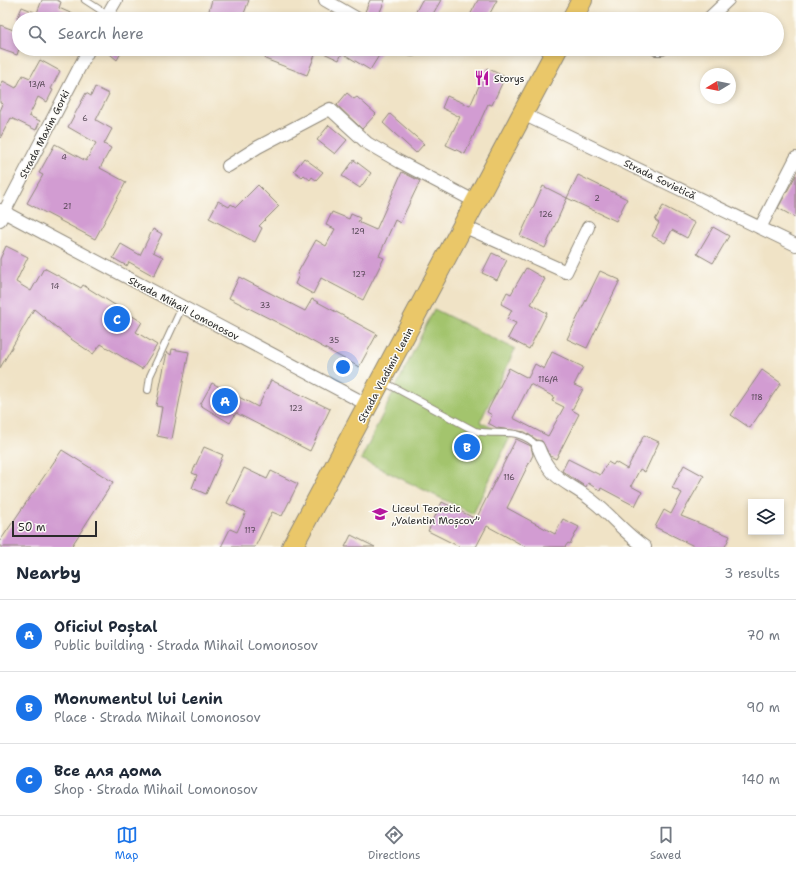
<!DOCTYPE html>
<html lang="en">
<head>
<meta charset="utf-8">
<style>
	:root { --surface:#fff; --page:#f6f6f7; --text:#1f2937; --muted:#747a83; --line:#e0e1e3; --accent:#1a73e8 }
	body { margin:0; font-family:"Shantell Sans",sans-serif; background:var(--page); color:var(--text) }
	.controls { position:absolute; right:12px; bottom:12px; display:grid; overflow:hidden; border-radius:0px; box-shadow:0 2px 6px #0003 }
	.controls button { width:36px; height:36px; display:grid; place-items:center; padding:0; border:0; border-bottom:1px solid var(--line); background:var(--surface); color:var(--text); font:20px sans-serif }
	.compass { position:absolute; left:700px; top:68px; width:36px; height:36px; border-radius:50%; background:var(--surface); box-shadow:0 2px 6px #0003; rotate:260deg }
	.scale { position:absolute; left:12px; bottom:10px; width:85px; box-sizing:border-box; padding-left:4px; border:2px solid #2b2b2b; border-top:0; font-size:11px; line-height:14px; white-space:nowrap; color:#2b2b2b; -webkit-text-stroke:3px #fdfcf7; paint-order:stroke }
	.you { position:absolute; left:343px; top:367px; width:14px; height:14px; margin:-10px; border:3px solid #fff; border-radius:50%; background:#1a73e8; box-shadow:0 0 0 6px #1a73e833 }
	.badge { display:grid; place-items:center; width:26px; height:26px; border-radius:50%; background:var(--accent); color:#fff; font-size:13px; font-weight:700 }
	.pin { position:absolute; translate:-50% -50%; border:2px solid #fff; box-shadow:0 1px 4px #0006 }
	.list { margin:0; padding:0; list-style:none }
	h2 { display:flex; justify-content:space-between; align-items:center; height:52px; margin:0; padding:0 16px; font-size:17px }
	h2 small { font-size:13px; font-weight:400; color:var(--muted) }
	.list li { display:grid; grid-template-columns:26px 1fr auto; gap:12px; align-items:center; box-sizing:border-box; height:72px; padding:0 16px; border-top:1px solid var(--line) }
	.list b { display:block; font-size:15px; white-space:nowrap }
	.list p { margin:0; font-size:13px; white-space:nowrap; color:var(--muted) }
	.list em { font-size:13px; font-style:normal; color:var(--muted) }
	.icon { flex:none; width:22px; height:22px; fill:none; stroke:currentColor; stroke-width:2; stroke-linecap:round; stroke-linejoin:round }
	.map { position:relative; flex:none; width:796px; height:547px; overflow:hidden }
	.search { position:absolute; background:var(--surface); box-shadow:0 2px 6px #0003; left:12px; right:12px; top:12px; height:44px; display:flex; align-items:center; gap:10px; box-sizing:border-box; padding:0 14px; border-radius:22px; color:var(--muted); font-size:15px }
	.sheet { height:268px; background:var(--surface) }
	nav { display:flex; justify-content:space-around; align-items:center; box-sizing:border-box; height:56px; border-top:1px solid var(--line); background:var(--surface); font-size:11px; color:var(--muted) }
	nav a { display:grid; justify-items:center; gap:2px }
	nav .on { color:var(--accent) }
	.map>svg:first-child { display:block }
</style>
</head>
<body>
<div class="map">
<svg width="796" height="547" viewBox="0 0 796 547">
	<rect width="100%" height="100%" fill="#fdfcf7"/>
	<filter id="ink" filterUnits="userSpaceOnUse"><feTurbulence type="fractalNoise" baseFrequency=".025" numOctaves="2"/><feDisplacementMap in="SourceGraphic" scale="8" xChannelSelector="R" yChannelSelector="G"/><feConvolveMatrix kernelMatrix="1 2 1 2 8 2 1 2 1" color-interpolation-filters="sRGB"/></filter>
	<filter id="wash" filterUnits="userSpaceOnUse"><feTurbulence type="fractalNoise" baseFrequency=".012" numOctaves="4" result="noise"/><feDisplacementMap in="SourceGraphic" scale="16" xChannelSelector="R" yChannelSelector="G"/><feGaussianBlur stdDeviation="0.9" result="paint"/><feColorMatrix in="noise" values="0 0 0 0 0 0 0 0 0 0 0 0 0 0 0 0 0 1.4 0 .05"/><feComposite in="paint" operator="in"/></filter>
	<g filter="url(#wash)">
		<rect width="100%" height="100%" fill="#f0e3c6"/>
		<path fill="#a3c46d" stroke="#67784c" d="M434,309l81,40 -35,73 30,15 -37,77 -112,-55z"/>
		<g id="blocks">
			<path fill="#d29cd2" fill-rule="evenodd" d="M42,0h14l5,2 -2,6 25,11h-67l5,-12 15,6z
				M212,0h37l-7,19h-18l-16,-5z
				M370,0h15l-8,19 -13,-5z
				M422,0h19l-11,19h-18z
				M478,0h19l-10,19h-19z
				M0,25l19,7v17l-2,6 -17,-6z
				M104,49h19l-6,11z
				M270,49h113l-13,21 -28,-17 -3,7 -22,-10 -10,25 -42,-16z
				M40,60l20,11 -9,18 2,1 -6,12 -9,-5 -9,19 11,5 -4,9 -25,-12 -11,20v-27l3,-7 -3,-1v-16l3,-6 13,7 7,-13 7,3z
				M487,68l18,9 -13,28 -4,-1 -23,50 -19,-9 14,-28 -18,-9 5,-12 23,10z
				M95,87l14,7 -13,26 16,9 -8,15 7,4 -11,20 26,14 -31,57 -68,-36 16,-28 -4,-2 16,-29 31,17 10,-18 -28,-16 18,-34 5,3z
				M347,93l7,6 3,-2 19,17 -14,15 -25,-24z
				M390,114l34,30 -8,9 -33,-30z
				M329,125l18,15 -12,14 -18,-14z
				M304,158l19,14 -7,8 -4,-3 -2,3 -6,-5 -2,2 -8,-6z
				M354,160l17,13 -11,15 -18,-12z
				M402,172l18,9 -20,42 -5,-3 -16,36 5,2 -21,42 -42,-22 -8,16 -18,-10 4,-9 -2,-1 19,-34 10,6 9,-17 -9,-4 6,-13 17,7 2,-5 9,4 -2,4 18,8z
				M578,175l49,24 -11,22 -49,-23z
				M796,175v43l-18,-10z
				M258,185l21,21 -20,20 3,2 -7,14 -46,-24 9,-17 11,6 2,-3 5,3z
				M543,186l24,12 -22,50 -25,-12z
				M663,206l32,17 -8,15 -15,-8 -7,13 -13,-7 7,-13 -4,-3z
				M713,227l16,9 -16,27 -16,-9z
				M153,229l9,5 -9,18 10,5 -9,19 -25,-14 -2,4 -14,-8 8,-14 19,11z
				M6,246l22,11 -12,25 15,9 13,-23 37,20 2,-3 59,37 -6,10 21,13 -15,24 -41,-25 -8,10 -25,-17 -34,-28 -34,59v-109z
				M492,253l15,7 -10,20 -15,-7z
				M526,268l19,11 -14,25 16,9 -18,36 -21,-11 8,-15 -9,-4 5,-9 -11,-6 6,-12 4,2z
				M600,271l20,9 -33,68 -20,-9z
				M239,277l66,34 7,-12 65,35 -18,33 -73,-40 -57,-29z
				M172,349l17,3 -17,87 -15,-3 5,-29 -6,-1 11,-54 4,3z
				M552,352l31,15 -9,18 9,4 -11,21 7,4 -23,45 -6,-3 -8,-15 -5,-1 -12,-8 -28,-4 -9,-5 4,-8 -5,-3 22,-44 19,10 7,-14 9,5zM530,384l24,13 -2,4 12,6 -16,29 -35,-18z
				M762,370l19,13 -31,45 -19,-13z
				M271,380l59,29 -20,42 -74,-38 -6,10 -30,-18 12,-22 46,24z
				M644,435l15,7 -14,30 -5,-3 -9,17 11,6 -7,14 -34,-18 -1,3 -12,-8 -2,4 -24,-16 6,-12 32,16 8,-13 5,3 2,-3 12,7z
				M516,439l15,7 2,9 -26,53 48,26 8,-15 16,8 -9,17 -2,-1 -3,4h-39l-39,-21 -11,21h-16l-32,-16 14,-29 34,17z
				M204,447l19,8 -17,39 -14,-6 5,-13 -5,-2z
				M62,450l51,32 -42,65h-71v-6z
				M684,465l20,11 -23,40 49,20 -5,11h-29l-41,-20 9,-17 7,4 11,-21 -10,-5z
				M244,468l23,11 4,-8 27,13 -16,32 -10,-4 -17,35h-34l9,-18 7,3 9,-20 -19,-9z
				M351,535l24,12h-30z"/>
		</g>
	</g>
	<g filter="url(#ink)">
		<use href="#blocks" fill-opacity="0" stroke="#8e8778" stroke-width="1"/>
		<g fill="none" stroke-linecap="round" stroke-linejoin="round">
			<g stroke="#8e8778" stroke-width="8">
				<path id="lane" d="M85,0l23,15
					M384,382l91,49c24,5 44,-5 63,16
					M148,390l2,-14 32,-69"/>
			</g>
			<g stroke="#8e8778" stroke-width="14">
				<path id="street" d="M325,0l33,19
					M105,19l11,-19
					M708,19l20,-19
					M410,49l2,1
					M656,49h6
					M523,114l273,131
					M228,166l30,-19 72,-38 37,34 33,19 76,40
					M0,210l368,195
					M0,220l89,-171
					M463,226l103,46 22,-45
					M760,228l36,-70
					M538,447c14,36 29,33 56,55 18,14 31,32 51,45"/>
			</g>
			<g stroke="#8e8778" stroke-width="22">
				<path id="primary" d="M572,19l10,-19
					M292,547l265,-498"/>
			</g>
			<use href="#lane" stroke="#fff" stroke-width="6"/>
			<use href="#street" stroke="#fff" stroke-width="12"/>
			<use href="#primary" stroke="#eac769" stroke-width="20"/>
		</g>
	</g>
	<defs>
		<g id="restaurant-bare" transform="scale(1.2)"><path d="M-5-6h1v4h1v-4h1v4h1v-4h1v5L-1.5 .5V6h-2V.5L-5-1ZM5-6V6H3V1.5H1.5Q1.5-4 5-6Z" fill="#b5179e" stroke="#fdfcf7" stroke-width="2.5" paint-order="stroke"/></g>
		<g id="school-bare" transform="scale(1.2)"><path d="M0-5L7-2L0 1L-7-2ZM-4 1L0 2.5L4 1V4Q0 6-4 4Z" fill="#b5179e" stroke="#fdfcf7" stroke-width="2.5" paint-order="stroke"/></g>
	</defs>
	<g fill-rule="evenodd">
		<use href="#restaurant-bare" x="482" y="78"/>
		<use href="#school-bare" x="380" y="514"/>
	</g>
	<g text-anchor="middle" stroke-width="3" stroke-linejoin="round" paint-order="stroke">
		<g font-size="8" fill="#554755">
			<text x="37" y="87">13/A</text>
			<text x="85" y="121">6</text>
			<text x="64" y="160">4</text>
			<text x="597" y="201">2</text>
			<text x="67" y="209">21</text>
			<text x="546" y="217">126</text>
			<text x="358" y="234">129</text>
			<text x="359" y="277">127</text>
			<text x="55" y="289">14</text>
			<text x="265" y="308">33</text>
			<text x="334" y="343">35</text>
			<text x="548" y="382">116/A</text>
			<text x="757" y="400">118</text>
			<text x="296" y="411">123</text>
			<text x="509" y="480">116</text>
			<text x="250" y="533">117</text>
		</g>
		<g font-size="10" fill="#2b2b2b" stroke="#fdfcf7" text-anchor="start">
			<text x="494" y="82">Storys</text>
			<text x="392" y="512">Liceul Teoretic<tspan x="392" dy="12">„Valentin Moșcov”</tspan></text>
		</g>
		<g font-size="10" fill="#2b2b2b" stroke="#fdfcf7">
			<text transform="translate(44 134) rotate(-63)" y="4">Strada Maxim Gorki</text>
			<text transform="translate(660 179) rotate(26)" y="4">Strada Sovietică</text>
			<text transform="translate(184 308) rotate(28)" y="4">Strada Mihail Lomonosov</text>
			<text transform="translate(385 375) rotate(-62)" y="4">Strada Vladimir Lenin</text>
		</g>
	</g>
</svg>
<div class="controls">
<button><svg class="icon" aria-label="layers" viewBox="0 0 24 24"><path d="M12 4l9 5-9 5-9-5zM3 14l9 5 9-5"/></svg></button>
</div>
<svg class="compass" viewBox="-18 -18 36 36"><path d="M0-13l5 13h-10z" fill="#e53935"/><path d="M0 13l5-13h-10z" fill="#747a83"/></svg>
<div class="scale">50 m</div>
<div class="you"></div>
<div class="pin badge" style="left:225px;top:401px">A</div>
<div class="pin badge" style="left:467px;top:447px">B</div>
<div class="pin badge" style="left:117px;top:319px">C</div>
<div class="search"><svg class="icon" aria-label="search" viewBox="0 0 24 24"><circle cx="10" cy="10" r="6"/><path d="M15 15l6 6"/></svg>Search here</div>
</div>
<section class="sheet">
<h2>Nearby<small>3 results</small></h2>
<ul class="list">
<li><span class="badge">A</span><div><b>Oficiul Poștal</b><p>Public building · Strada Mihail Lomonosov</p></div><em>70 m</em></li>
<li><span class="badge">B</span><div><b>Monumentul lui Lenin</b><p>Place · Strada Mihail Lomonosov</p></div><em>90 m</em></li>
<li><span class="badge">C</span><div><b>Все для дома</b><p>Shop · Strada Mihail Lomonosov</p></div><em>140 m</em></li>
</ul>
</section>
<nav>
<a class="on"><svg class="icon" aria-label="map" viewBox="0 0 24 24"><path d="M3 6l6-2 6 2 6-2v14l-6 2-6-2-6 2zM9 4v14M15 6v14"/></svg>Map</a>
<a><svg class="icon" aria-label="directions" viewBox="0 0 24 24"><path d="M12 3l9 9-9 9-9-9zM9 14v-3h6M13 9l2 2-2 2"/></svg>Directions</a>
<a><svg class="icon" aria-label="saved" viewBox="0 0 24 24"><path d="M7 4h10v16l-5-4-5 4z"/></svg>Saved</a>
</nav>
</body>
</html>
